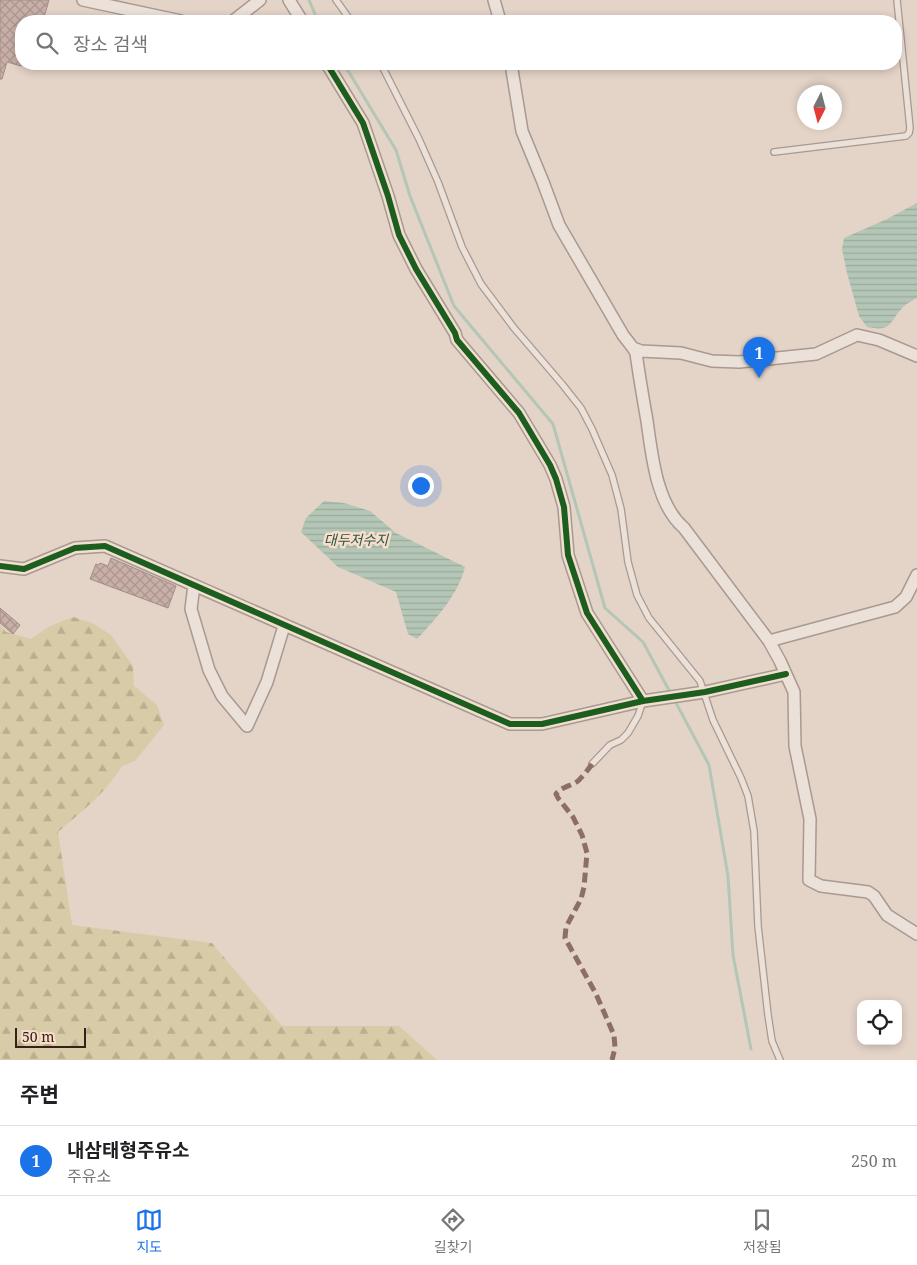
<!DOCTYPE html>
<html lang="ko">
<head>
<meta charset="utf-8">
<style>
	:root { --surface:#fff; --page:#f6f6f6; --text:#202124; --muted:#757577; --line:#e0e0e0; --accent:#1a73e8 }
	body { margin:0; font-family:"Noto Serif","Noto Sans KR",serif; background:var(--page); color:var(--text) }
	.controls { position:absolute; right:15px; bottom:15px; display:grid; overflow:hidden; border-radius:10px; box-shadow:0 2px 8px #0003 }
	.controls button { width:45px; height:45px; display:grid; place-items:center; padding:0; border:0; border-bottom:1px solid var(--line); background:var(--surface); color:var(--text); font:25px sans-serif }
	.compass { position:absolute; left:797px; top:85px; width:45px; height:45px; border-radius:50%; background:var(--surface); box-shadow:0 2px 8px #0003; rotate:186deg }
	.scale { position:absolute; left:15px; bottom:12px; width:71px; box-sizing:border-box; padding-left:5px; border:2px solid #362019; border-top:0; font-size:14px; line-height:18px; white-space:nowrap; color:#362019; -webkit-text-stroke:4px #f8deca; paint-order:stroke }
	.you { position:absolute; left:420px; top:485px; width:18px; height:18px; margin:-12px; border:4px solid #fff; border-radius:50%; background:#1a73e8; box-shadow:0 0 0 8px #1a73e833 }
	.badge { display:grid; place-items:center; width:32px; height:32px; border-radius:50%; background:var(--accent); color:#fff; font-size:16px; font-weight:700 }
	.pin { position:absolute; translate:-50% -41px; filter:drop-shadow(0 1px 2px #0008) }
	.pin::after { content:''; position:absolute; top:26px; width:18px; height:15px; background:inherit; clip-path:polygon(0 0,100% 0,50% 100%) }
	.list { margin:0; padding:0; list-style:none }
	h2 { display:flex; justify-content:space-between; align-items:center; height:65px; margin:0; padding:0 20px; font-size:21px }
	h2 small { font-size:16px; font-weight:400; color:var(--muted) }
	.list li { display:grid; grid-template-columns:32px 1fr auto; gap:15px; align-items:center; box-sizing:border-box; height:70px; padding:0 20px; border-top:1px solid var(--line) }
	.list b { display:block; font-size:19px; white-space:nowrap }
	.list p { margin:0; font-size:16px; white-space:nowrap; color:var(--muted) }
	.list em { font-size:16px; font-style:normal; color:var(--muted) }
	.icon { flex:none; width:28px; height:28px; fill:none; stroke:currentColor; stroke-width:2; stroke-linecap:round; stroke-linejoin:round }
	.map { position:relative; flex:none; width:917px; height:1060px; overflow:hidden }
	.search { position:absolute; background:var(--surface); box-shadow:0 2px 8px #0003; left:15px; right:15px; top:15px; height:55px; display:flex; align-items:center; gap:12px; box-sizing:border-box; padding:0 18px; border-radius:20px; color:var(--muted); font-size:19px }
	.sheet { height:135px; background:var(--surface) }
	nav { display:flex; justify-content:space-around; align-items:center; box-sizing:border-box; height:70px; border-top:1px solid var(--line); background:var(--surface); font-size:14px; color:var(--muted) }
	nav a { display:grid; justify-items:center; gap:2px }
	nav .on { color:var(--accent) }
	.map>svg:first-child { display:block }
</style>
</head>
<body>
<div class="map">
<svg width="917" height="1060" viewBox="0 0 917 1060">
	<defs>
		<pattern id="forest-firs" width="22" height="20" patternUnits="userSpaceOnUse" patternTransform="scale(1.25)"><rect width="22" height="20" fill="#d8cba7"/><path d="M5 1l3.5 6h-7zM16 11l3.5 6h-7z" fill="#baae8f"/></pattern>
		<pattern id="water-rules" width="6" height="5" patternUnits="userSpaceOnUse" patternTransform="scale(1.25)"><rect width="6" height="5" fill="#b4c6b6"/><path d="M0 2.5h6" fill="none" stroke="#9baa9c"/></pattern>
		<pattern id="building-cross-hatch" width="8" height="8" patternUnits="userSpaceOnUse" patternTransform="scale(1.25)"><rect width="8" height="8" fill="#c8afa7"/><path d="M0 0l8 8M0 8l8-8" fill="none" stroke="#ac968f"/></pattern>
	</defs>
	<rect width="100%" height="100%" fill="#e4d3c7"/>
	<path fill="url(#forest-firs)" d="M73,617l19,6 19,12 22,31 1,20 23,19 7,20 -29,36 -13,5c-16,27 -41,46 -64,66l14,93 140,18 70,83h117l38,34h-437v-435l6,7 25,7 17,-12z"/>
	<path fill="url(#water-rules)" d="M917,203v95c-5,3 -10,5 -14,9 -15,16 -10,25 -36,20l-8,-11 -12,-43 -5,-24 2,-11 43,-19z
		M324,501l20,2 26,8 26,22 69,34c-7,28 -29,52 -48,72l-9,-5 -12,-42 -58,-25 -37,-35 5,-14z"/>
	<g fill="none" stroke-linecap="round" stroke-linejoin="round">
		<path stroke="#b4c6b6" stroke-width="3" d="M309,0l9,21
			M344,64l52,86 14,46 44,110 99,118 52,184 38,34 28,52
			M674,699l35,66 19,111 5,79 18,94"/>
	</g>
	<path fill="url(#building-cross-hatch)" stroke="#a38e87" d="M0,0h49l-6,21h-22v45l-14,-4 -5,17h-2z
		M111,558l65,28 -8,22 -78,-29 6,-15 3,1 1,-2 8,3z
		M0,608l20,17 -7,9 -13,-11z"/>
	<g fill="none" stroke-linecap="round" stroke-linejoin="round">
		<g stroke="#a89991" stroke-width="8">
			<path id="lane" d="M336,0l15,21
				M381,64l38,75 19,43 24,65 19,37 33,44 48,56 19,24 11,21 20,46 9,34 7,53 9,33 12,23 51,63 13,39 28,58 7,18 6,35 4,95 10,89 4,26 8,19
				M774,152l132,-16 3,-3 1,-5 -13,-128
				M592,764l18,-19 11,-5 7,-7 10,-17 5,-15"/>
		</g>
		<g stroke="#a89991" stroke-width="14">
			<path id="street" d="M83,0l98,21
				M289,0l13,21
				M494,0l6,21
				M233,21l27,-21
				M327,64l36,59 25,73 11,39 17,34 39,64 2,7 62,73 31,52 6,14 8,28 4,48 19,58 56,88
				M511,64l11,67 21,51 16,43 64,110 10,13 8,3 40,2 31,8 27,1 77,-8 41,-19 22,5 38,16
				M633,348l3,5c3,22 7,45 11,68 5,34 9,83 37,107l85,113 11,20 14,31 1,54 15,73 -1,61 12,6 47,6 6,4 13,19 30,19
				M0,566l24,3 51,-21 30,-2 405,178h32l101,-23 62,-9 81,-18
				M194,585l-3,24 18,61 13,26 25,30 20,-44 17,-56
				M769,641l126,-34 11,-10 11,-22"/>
		</g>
		<use href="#lane" stroke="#ebe1d9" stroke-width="5.5"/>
		<use href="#street" stroke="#ebe1d9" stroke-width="11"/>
		<path stroke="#8d6e63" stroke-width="5" stroke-dasharray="10 5" stroke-linecap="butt" d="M592,764c-4,6 -9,12 -14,17 -7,5 -17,6 -22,13l2,4 15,19 9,18 5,18 -3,34 -3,12 -15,28 -1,11 31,56 18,41 1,13 -3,12"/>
		<g stroke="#f8deca" stroke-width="9">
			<path id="cycleway" d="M327,64l36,59 25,73 11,39 17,34 39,64 2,7 62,73 31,52 6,14 8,28 4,48 19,58 56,88
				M0,566l24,3 51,-21 30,-2 405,178h32l101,-23 62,-9 81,-18"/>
		</g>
		<use href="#cycleway" stroke="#1b5e20" stroke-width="6"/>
	</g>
	<g text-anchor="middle" stroke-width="5" stroke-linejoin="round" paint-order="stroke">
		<g font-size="14" font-style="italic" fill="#275747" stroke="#f8deca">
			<text x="356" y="545">대두저수지</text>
		</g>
	</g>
</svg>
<div class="controls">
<button><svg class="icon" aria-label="locate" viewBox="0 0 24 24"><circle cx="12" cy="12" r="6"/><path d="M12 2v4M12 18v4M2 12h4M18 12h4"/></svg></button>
</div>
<svg class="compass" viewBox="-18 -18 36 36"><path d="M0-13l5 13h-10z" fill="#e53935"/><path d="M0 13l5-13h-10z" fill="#757577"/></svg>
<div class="scale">50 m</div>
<div class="you"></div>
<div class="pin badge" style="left:759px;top:378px">1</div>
<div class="search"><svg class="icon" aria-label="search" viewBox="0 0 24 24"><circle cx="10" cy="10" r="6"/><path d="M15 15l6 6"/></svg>장소 검색</div>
</div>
<section class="sheet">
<h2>주변<small></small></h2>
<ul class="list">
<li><span class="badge">1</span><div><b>내삼태형주유소</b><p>주유소</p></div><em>250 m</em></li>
</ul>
</section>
<nav>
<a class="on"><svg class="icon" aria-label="map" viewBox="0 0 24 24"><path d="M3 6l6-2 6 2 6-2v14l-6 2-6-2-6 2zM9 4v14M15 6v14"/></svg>지도</a>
<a><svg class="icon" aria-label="directions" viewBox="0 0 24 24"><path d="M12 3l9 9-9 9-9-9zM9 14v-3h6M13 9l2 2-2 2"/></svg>길찾기</a>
<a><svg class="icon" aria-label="saved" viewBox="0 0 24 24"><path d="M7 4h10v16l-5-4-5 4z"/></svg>저장됨</a>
</nav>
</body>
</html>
